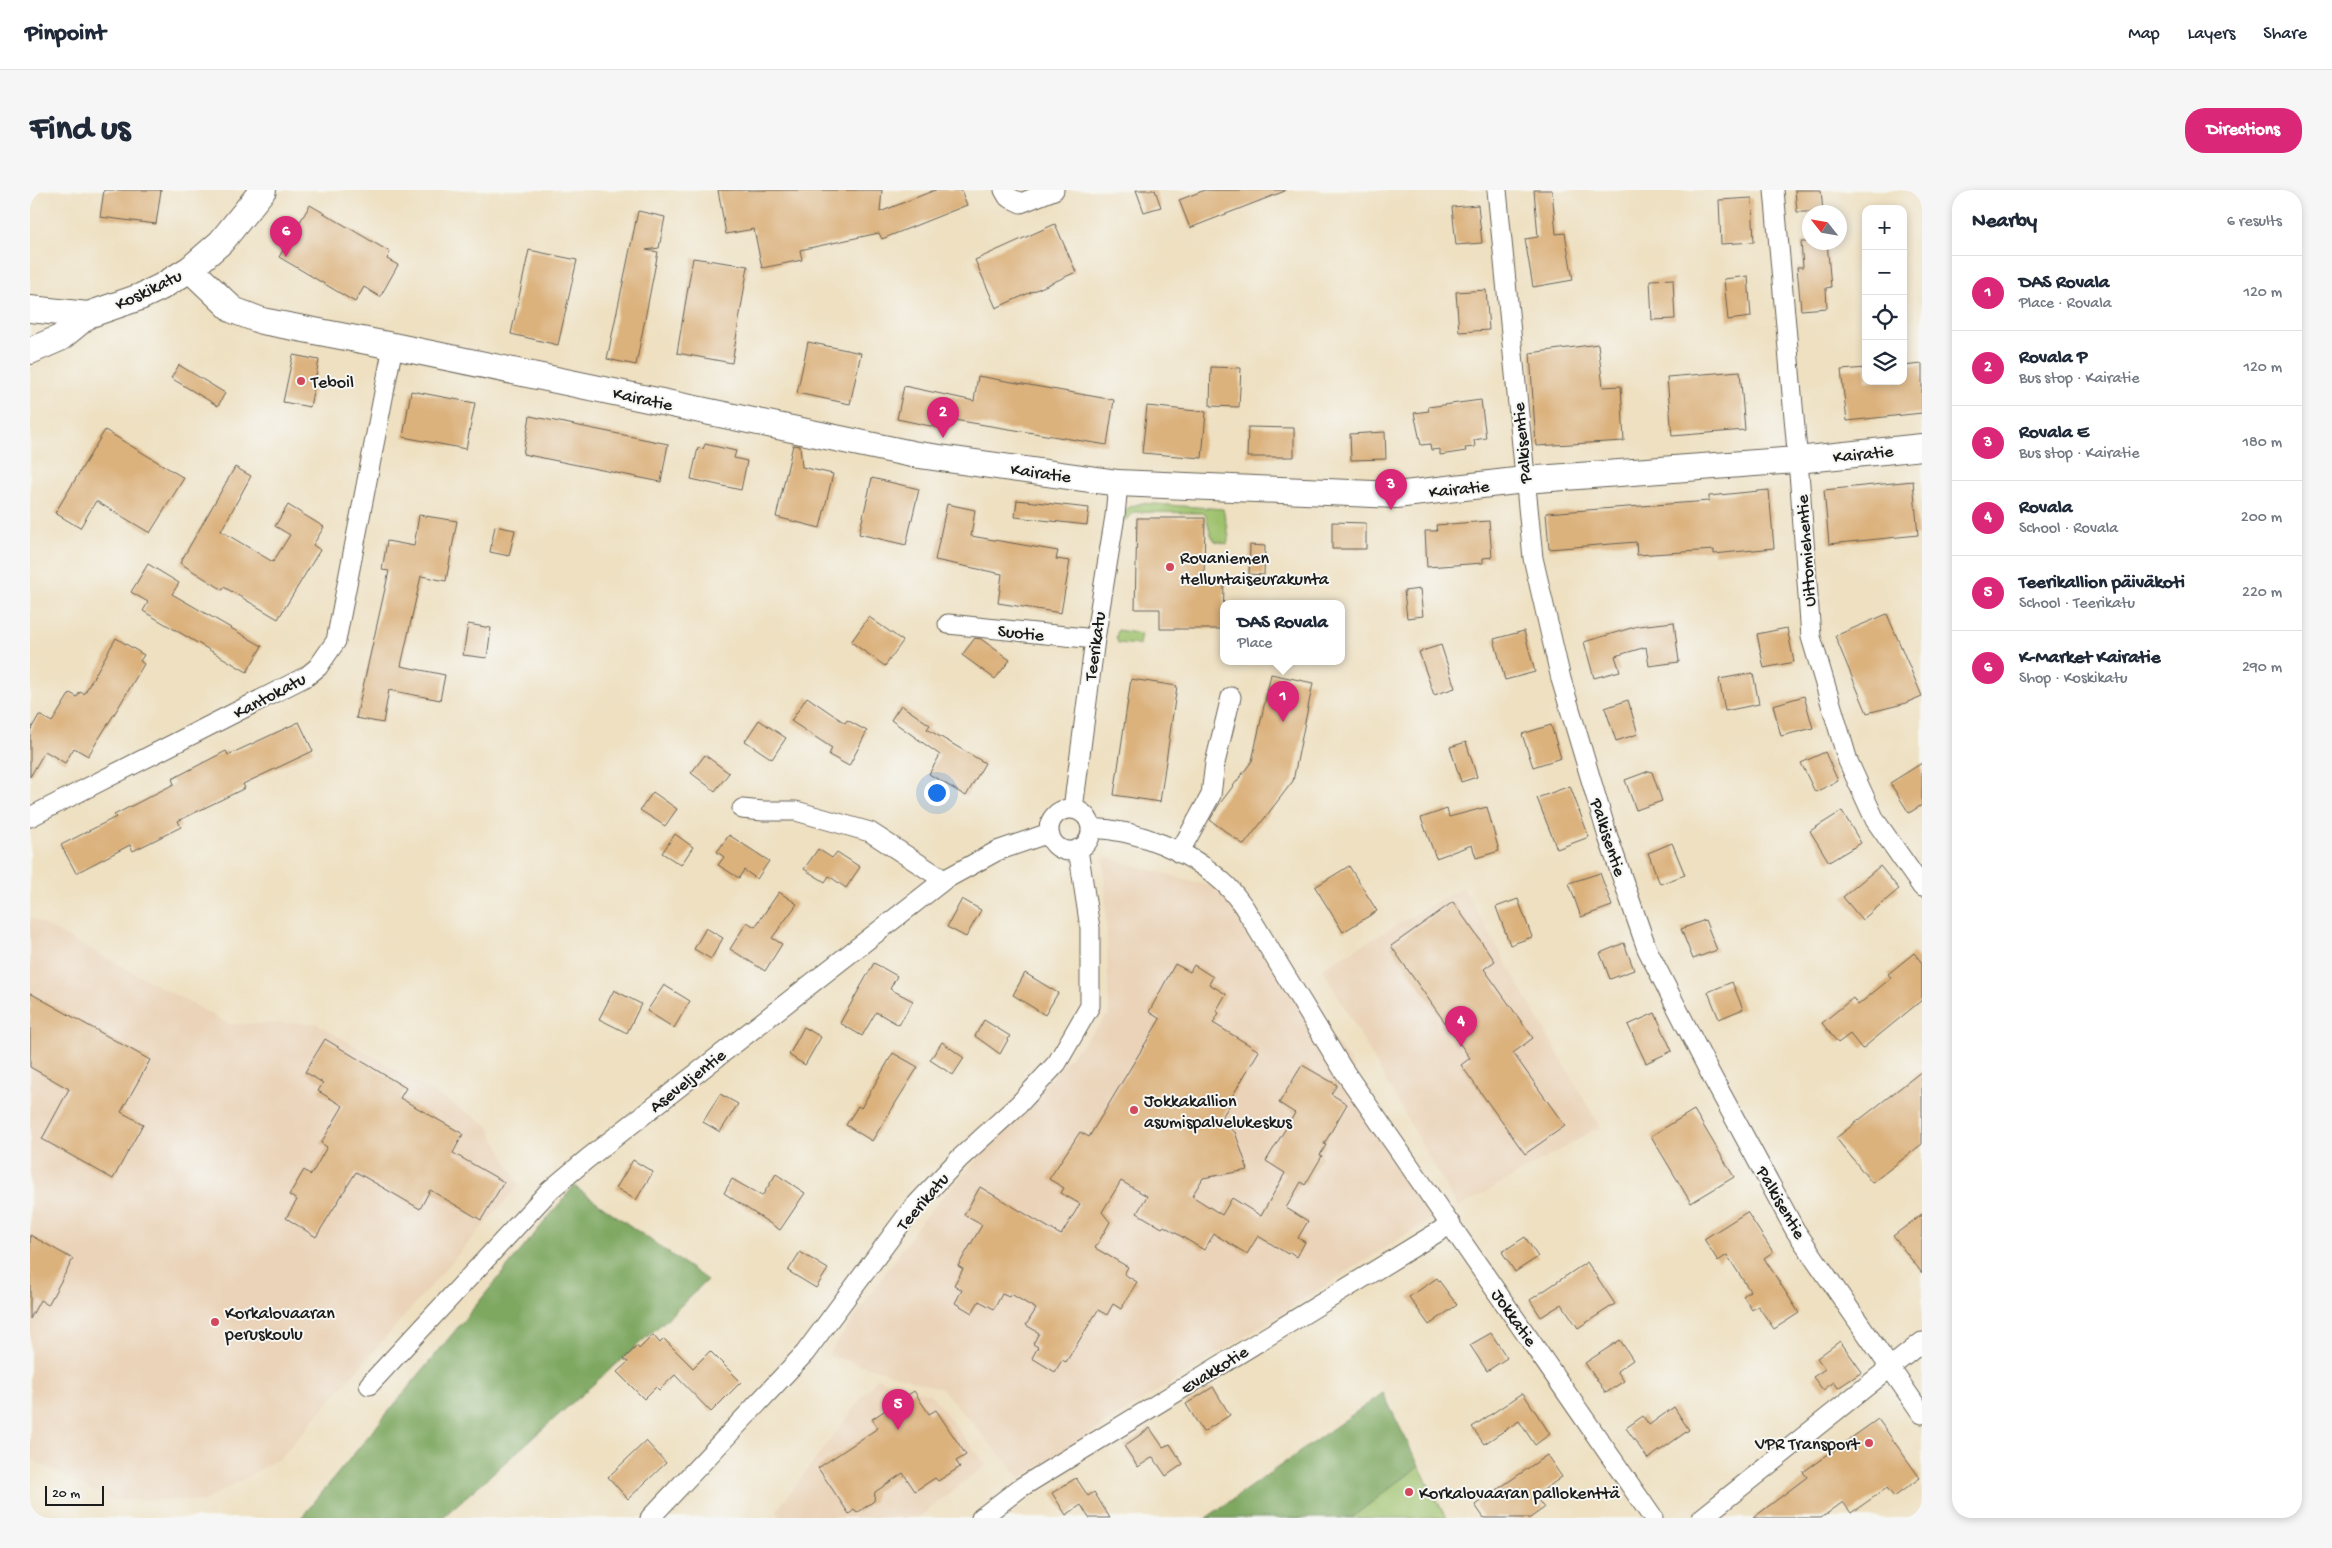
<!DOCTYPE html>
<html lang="en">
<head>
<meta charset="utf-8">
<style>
	:root { --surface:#fff; --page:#f6f6f7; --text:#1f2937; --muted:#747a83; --line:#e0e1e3; --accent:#db2777 }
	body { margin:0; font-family:"Gochi Hand",sans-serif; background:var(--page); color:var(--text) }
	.controls { position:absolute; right:15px; top:15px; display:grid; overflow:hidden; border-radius:10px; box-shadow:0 2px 8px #0003 }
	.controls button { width:45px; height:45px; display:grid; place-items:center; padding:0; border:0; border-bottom:1px solid var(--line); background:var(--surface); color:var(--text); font:25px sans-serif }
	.compass { position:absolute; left:1772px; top:15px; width:45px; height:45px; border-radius:50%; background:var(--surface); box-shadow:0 2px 8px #0003; rotate:301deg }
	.scale { position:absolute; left:15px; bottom:12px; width:59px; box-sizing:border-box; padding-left:5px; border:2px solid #1c1c1c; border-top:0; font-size:14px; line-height:18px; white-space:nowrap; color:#1c1c1c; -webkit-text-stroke:4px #f6f6f2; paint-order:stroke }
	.you { position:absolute; left:906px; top:602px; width:18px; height:18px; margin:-12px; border:4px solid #fff; border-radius:50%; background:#1a73e8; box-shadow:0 0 0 8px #1a73e833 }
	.badge { display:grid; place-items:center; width:32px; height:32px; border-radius:50%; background:var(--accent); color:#fff; font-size:16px; font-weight:700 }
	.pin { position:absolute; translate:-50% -41px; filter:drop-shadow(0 1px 2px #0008) }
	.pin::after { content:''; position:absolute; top:26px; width:18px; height:15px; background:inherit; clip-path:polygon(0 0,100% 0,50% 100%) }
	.popup { position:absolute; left:1190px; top:410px; width:125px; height:65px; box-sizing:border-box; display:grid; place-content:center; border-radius:10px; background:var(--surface); filter:drop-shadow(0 1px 4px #0005); font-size:16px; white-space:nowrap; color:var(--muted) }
	.popup b { font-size:19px; color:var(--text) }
	.popup::after { content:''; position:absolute; left:50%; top:100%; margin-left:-10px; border:10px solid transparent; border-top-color:var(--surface) }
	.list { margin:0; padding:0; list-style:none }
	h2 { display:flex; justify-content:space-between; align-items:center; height:65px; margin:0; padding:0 20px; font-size:21px }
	h2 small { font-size:16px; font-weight:400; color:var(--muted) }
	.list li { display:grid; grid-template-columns:32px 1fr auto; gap:15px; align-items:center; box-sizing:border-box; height:75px; padding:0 20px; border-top:1px solid var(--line) }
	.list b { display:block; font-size:19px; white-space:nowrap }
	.list p { margin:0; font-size:16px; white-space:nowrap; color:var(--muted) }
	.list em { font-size:16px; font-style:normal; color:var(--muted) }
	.icon { flex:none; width:28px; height:28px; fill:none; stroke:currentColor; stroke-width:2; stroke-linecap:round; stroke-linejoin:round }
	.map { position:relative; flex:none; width:1892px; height:1328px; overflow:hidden; border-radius:20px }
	header { display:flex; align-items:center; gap:30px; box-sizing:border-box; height:70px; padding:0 25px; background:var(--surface); border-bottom:1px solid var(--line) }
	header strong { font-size:24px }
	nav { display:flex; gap:28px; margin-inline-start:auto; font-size:18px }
	.intro { display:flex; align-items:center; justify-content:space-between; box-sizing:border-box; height:120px; padding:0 30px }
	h1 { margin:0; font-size:35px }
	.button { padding:12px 22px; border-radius:20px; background:var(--accent); color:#fff; font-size:18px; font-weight:700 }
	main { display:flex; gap:30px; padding:0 30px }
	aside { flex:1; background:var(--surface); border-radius:20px; box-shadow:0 2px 8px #0003 }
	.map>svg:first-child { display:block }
</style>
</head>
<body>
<header>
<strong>Pinpoint</strong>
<nav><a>Map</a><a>Layers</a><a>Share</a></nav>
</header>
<div class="intro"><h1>Find us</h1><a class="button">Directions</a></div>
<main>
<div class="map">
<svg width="1892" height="1328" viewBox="0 0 1892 1328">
	<rect width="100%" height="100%" fill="#f6f6f2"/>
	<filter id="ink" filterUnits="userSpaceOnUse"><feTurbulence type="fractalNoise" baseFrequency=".02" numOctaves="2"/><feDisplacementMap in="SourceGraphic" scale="10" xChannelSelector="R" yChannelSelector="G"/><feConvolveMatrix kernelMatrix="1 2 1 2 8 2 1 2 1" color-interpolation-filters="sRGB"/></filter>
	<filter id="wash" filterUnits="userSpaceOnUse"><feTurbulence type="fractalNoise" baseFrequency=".0096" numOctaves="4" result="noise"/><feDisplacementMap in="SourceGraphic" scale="20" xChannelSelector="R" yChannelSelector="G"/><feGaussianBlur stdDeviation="1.12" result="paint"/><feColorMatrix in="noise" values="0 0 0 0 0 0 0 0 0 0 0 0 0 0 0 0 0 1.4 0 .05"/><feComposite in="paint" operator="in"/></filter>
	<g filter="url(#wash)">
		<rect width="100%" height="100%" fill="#eee0c1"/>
		<path fill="#ead3b8" d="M1074,667l117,32 126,168 92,157 -419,264 -78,-89 -114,-34 94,-135 187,-206z
			M1433,697l137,240 -142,81 -136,-240z
			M0,727l199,107 87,-1 172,102 31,60 -239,273 -76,43 -95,-2 -79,-40z
			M847,1188l54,17 55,70 -68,53h-136l-6,-7z"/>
		<path fill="#9dc16c" stroke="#5c6e44" d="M1112,313l81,6 6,28 -2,7 -12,-3 -4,-6 -6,-22 -71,-1 -7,8 -6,-2 8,-11z
			M1088,440l23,4 -2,11 -21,-2 -2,-6z
			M1389,1276l27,52h-95z"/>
		<path fill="#7ea760" stroke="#4d623e" d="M544,996l133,94 -41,40 -224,198h-141z
			M1353,1203l36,73 -68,52h-145z"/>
		<g id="blocks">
			<path fill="#dbb17b" d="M74,0h57l-5,34 -56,-7z
				M688,0h164l-2,22 55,-22h26l6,15 -85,34 -3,-6 -79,17 2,10 -40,8 -8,-39 -28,5z
				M1106,0h19l6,17 -17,5z
				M1175,0h80v1l-95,37 -11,-28z
				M1504,0h18l4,44 9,-1 8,47 -40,7 -8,-48 13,-2z
				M1765,0h26l2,22h-26z
				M1722,8l2,44 -33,2 -2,-44z
				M280,15l80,47 -3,7 11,6 -18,32 -16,-10 -9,15 -76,-45z
				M1448,15l4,38 -26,2 -4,-38z
				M608,21l27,6 -6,31 -13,2 12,2 -22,113 -29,-6z
				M1025,34l21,48 -80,36 -21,-48z
				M1771,52h26l4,45 -5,1 1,20 -26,2 -4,-43h6z
				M499,60l48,10 -19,85 -47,-11z
				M663,68l55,8 -16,97 -55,-10z
				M1718,86l3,41 -23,3 -4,-41z
				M1643,89l2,40 -23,1 -2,-40z
				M1456,100l3,40 -30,2 -3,-40z
				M778,152l53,11 -11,51 -53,-11z
				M1568,154l5,43 18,-1 3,55 -88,5 -6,-93z
				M263,165l26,5 -9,47 -27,-5z
				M1892,174v49l-75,8 -6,-51 25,-2v13h37v-15z
				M149,175l46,28 -7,13 -47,-28z
				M1181,177l30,1 -2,39 -29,-1z
				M1710,181l5,59 -73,6 -5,-59z
				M948,186l136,24 -7,45 -165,-27 -2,10 -43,-9 7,-33 70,15z
				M381,201l64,12 -9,46 -63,-12z
				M1451,210l5,38 -12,2 1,7 -10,1 1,3 -26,4v-6l-9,1 -1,-6 -9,1 -7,-32 15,-2 -1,-4z
				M1117,216l59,6 -4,46 -60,-5z
				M500,226l138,28 -7,38 -138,-28z
				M1218,237l46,1v29h-47z
				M75,240l79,48 -34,55 -54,-32 -16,27 -25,-15z
				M1355,242l1,27 -35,1 -1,-26z
				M675,254l31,7 -2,7 13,3 -6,29 -50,-11 7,-31 5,1z
				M763,255l7,1 2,21 31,7 -13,54 -44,-11z
				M205,277l16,9 -30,55 52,31 17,-27 -15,-9 13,-21 36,22 -11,18 7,5 -42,69 -54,-32 -1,3 -43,-27z
				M842,288l47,11 -13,56 -47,-11z
				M1883,291l5,54 -89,9 -5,-54z
				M1739,300l5,58 -60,6v-4l-77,5 -1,-13 -87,7 -3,-36 163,-12v-5z
				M987,310l72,8 -2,17 -72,-8z
				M917,314l28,6 -4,26 87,15 -2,8 14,2 -9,52 -63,-10 4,-29 -67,-14z
				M389,325l38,6 -11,60 -25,-5 -20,90 44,9 -5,25 -51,-10 -6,33 -27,-5 33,-147 -7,-1 5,-29 27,5z
				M1107,328h68l-1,64h20l-1,47h-63v-20h-25z
				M1459,331l3,36 -9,1v5l-56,4 -2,-36h12l-1,-6z
				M1302,332l34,1v26h-34z
				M465,336l20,4 -6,26 -19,-4z
				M1220,355l15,1 -1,29 -15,-1z
				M118,374l31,19 -7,11 90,52 -15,26 -104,-61 5,-9 -17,-10z
				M1390,399l3,27 -16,2 -3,-27z
				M1857,424l35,82 -19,8 -36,9 -32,-77z
				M839,427l34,24 -18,25 -34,-24z
				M1644,432l5,40 -30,4 -3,-19 -31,9 5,15 -26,7 -10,-36 54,-16z
				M438,434l23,4 -4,30 -24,-3z
				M1757,438l7,34 -30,6 -7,-34z
				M1494,441l11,41 -30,8 -11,-41z
				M86,448l28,17 -4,6 4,3 -26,44 -30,48 -14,-8 -9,15 -20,-12 -15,26v-46l9,-16 13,7 18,-29 7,4 3,-5 4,2z
				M945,448l6,1 29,21 -15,19 -33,-24z
				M1411,455l14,43 -21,7 -15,-43z
				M1723,483l6,31 -34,7 -6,-32z
				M1241,484l42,9 -20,98 -49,64 -34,-25 8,-14 34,-45z
				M1101,489l46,7 -17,116 -46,-7z
				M1774,506l9,32 -32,8 -8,-31z
				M777,507l38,26 2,-3 20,11 -18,35 -20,-11 3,-7 -41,-27z
				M1598,510l10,34 -22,7 -11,-33z
				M871,515l29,20 -3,4 58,34 -19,33 -37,-22 11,-19 -49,-35z
				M729,530l27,18 -14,21 -27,-18z
				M269,532l14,29 -70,33 2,4 -67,33 3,6 -48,24 -3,-6 -54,28 -15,-28 55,-28 -2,-2 60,-31 -2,-5 54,-28 2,4z
				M1521,535l10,33 -28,9 -11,-33z
				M1436,552l11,35 -16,5 -11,-35z
				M1795,562l13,29 -23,11 -14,-29z
				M675,565l24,18 -14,18 -24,-18z
				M1892,573v42l-13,8 -19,-30z
				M1619,581l3,1 10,29 -26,9 -11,-30z
				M1540,596l19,51 -32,12 -20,-51z
				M623,602l24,17 -12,17 -25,-16z
				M1457,617l12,44 -23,7 -4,-13 -36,13 -15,-40 26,-9 2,8z
				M1812,621l19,32 -32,19 -19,-31z
				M645,644l18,13 -12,18 -19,-12z
				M699,645l40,26 -12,18 -13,-9 -5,8 -21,-13 6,-8 -7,-5z
				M1642,653l13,32 -25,9 -12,-31z
				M788,659l14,9 5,-6 23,15 -14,21 -17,-12 -4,6 -21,-13z
				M1319,676l28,45 -34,21 -28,-45z
				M1850,676l19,23 -37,31 -19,-23z
				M1570,683l12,33 -31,11 -12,-34z
				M749,702l18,12 -25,34 10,6 -17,27 -35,-22 17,-27 8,5z
				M932,709l19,11 -15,27 -19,-10z
				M1488,709l14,38 -22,8 -14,-38z
				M1423,712l42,59 -11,8 49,69 -20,15 52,73 -40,28 -64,-89 9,-7 -79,-112z
				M1675,730l12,30 -24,9 -12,-30z
				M676,738l17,10 -12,21 -17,-10z
				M1594,753l10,27 -24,9 -10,-26z
				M1884,763l8,10v37l-60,49 -12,-15 -12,9 -16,-20 31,-25 5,7 33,-27 -3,-4z
				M844,773l23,13 -7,13 23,12 -14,24 -23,-13 -14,24 -22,-13z
				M1145,774l15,8 4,-7 19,12 -4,7 17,10 -10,17 3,2 -6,10 46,28 -29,49 2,1 -13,21 16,10 13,38 -45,8 -11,18 30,19 10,-17 29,18 24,-43 -19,-12 29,-48 -16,-10 23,-38 35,20 -6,9 16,10 -23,40 2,1 -6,10 2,1 -17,29 -4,-3 -15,26 22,13 -10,17 7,4 -8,15 -7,-5 -2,2 -30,-18 -11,18 -33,-20 -10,16 -40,-24 -2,2 -25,-15 10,-17 -26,-15 -19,31 8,10 -15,26 33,19 -4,7 13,8 -16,27 -8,-5 -6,11 -9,-5 -32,52 -4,-2 -7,12 -23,-14 6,-11 -5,-3 6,-11 -13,-8 10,-16 -25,-15 -2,3 -7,-3 -8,15 -15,-8 -7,12 -17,-10 7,-13 -8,-5 9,-16 -5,-3 24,-41 -18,-10 16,-28 81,48 19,-31 -19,-11 3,-5 -15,-9 31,-47 9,5 71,-118 -11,-7z
				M995,783l33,20 -13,22 -32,-20z
				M1702,792l11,27 -24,10 -11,-27z
				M634,795l26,16 -16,27 -27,-17z
				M584,800l27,14 -14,29 -28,-14z
				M0,803l120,67 -29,52 22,12 -30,55 -71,-40 27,-50 -39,-22z
				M1625,823l17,38 -26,12 -18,-38z
				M954,830l26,16 -10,18 -25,-18z
				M774,837l17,10 -16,28 -16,-10z
				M295,849l81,49 -6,10 63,36 -10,19 51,29 -23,38 -51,-30 -10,19 -64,-37 -40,65 -30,-19 11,-18 -8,-5 15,-25 7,5 16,-28 -6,-4 22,-37 -25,-15 5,-8 -18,-11z
				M912,852l22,16 -11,17 -23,-15z
				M863,863l25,14 -46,74 -26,-16 12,-19 3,2z
				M1892,881v73l-50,39 -36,-45z
				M690,904l18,10 -18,28 -17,-10z
				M1664,920l40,67 -43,26 -40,-67z
				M603,970l20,12 -17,28 -20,-12z
				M746,984l29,19 -25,37 -56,-37 8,-14 30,17z
				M1717,1022l26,40 -9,6 35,55 -25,16 -16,-23 -6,4 -9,-14 7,-5 -23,-36 -9,6 -14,-22z
				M1892,1024v59l-29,-37z
				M0,1045l43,24 -25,46 -8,-5 -10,19z
				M1495,1047l13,20 -23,15 -13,-20z
				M770,1062l28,17 -12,19 -28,-17z
				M1557,1072l28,42 -37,24 -16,-24 -21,13 -11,-17z
				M1407,1088l20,27 -28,20 -20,-28z
				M1461,1143l16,25 -20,13 -17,-26z
				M623,1145l7,8 4,-4 29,29 17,-17 31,31 -30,30 -36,-37 -16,15 -3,-3 -12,12 -27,-27 11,-10 -4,-3 13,-13 2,3z
				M1590,1150l13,20 -16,11 7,10 -18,12 -21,-30z
				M1810,1151l22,31 -24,16 -4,-6 -11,8 -10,-13 12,-8 -8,-11z
				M1183,1197l17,28 -27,17 -17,-28z
				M884,1201l15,23 7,-4 30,45 -10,6 4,6 -22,14 -3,-3 -20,13 -12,-18 -28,19 -1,9 -17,12 -3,-3 -5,4 -31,-46 60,-40 -6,-9z
				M1493,1203l27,41 -15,11 -16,-24 -35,23 -12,-17z
				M1644,1217l15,23 -41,29 -22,-31 17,-12 6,9z
				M1848,1229l42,59 -26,19 -7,-9 -36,25 -8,-11 -22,16h-68l54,-41 -4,-5z
				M1120,1238l13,19 7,-3 13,20 -17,12 -13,-19 -15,10 -14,-21z
				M616,1251l20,22 -38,36 -20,-22z
				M1517,1265l15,22 -27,19 9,12 -14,10h-46l-9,-13z
				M1046,1288l12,18 6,-4 16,26h-21l-8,-13 -15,10 -14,-22z"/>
		</g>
	</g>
	<g filter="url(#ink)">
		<use href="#blocks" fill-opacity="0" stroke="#666156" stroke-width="1"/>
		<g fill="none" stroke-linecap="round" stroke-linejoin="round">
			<g stroke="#666156" stroke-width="21">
				<path id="street" d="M974,0l4,7 13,6 33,-13
					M1467,0l36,368 28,121 47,158 39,112 64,126 84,155 127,184
					M1744,0l26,295 11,152 37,124 27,59 47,67
					M918,434l147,15
					M712,619l21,2h33l74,21 74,48
					M1043,619l22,-170 20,-123 3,-33
					M1019 640a21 21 0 1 1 42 0a21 21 0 1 1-42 0Z
					M0,627l277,-141 11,-9 18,-26 57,-295
					M1061,638c47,2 99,23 133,55 8,7 14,16 20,24l98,161 311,450
					M1149,663l32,-58 4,-32 16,-66
					M339,1195l181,-195 37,-31 357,-279 53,-29 52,-18
					M620,1328l155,-165 106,-143 48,-51 60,-55 38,-41 33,-57v-78l-12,-79
					M951,1328l39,-30 431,-264
					M1672,1328l220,-176"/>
			</g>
			<g stroke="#666156" stroke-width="28">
				<path id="secondary" d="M160,79l43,41 29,11 131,25 519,108 206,29 278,12 128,-15 273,-20 125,-13
					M0,119l58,6
					M0,161l30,-13 28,-23 52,-18 21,-10 29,-18 31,-27 42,-52"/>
			</g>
			<use href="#street" stroke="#fff" stroke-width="19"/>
			<use href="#secondary" stroke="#fff" stroke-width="26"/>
		</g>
	</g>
	<g fill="#d1495b" stroke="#f6f6f2" stroke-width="2">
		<circle cx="271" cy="191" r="5"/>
		<circle cx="1140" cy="377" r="5"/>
		<circle cx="1104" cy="920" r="5"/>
		<circle cx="185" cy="1132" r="5"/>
		<circle cx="1839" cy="1253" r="5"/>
		<circle cx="1379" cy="1302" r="5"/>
	</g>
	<g text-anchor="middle" stroke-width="4" stroke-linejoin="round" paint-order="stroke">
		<g font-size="18" fill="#1c1c1c" stroke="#f6f6f2">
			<text transform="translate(118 99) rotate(-26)" y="6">Koskikatu</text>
			<text transform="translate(613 208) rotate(12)" y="6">Kairatie</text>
			<text transform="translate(1491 253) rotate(-95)" y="6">Palkisentie</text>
			<text transform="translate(1833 263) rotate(-6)" y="6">Kairatie</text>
			<text transform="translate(1011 282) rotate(8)" y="6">Kairatie</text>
			<text transform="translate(1429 298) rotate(-6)" y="6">Kairatie</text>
			<text transform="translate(1775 361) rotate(-94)" y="6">Uittomiehentie</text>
			<text transform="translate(991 442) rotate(6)" y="6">Suotie</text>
			<text transform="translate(1064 456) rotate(-82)" y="6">Teerikatu</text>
			<text transform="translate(239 505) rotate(-28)" y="6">Kantokatu</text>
			<text transform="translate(1579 647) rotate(72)" y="6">Palkisentie</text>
			<text transform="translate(657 890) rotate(-38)" y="6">Aseveljentie</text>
			<text transform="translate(892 1011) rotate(-49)" y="6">Teerikatu</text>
			<text transform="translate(1752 1012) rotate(60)" y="6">Palkisentie</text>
			<text transform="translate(1485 1127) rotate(55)" y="6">Jokkatie</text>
			<text transform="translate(1184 1179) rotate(-32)" y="6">Evakkotie</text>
		</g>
		<g font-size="18" fill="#1c1c1c" stroke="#f6f6f2" text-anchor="start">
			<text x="281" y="197">Teboil</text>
			<text x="1150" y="373">Rovaniemen<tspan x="1150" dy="21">Helluntaiseurakunta</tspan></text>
			<text x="1114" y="916">Jokkakallion<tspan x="1114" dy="21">asumispalvelukeskus</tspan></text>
			<text x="195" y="1128">Korkalovaaran<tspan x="195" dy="21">peruskoulu</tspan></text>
			<text x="1829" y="1259" text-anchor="end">VPR Transport</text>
			<text x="1389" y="1308">Korkalovaaran pallokenttä</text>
		</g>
	</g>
</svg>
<div class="controls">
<button>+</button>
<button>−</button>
<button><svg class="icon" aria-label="locate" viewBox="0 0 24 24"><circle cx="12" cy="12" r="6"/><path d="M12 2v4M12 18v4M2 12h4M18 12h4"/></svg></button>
<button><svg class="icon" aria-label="layers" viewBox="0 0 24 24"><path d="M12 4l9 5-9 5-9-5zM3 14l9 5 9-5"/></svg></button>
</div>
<svg class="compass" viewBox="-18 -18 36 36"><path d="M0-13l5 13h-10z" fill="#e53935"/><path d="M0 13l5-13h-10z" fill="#747a83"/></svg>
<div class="scale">20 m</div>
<div class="you"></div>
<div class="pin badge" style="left:1253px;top:532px">1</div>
<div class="popup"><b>DAS Rovala</b>Place</div>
<div class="pin badge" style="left:913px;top:248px">2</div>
<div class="pin badge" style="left:1361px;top:320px">3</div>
<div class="pin badge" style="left:1431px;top:857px">4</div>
<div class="pin badge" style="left:868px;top:1240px">5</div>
<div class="pin badge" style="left:256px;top:67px">6</div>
</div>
<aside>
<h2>Nearby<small>6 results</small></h2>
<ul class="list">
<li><span class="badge">1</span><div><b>DAS Rovala</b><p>Place · Rovala</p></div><em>120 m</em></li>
<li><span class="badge">2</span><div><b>Rovala P</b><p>Bus stop · Kairatie</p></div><em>120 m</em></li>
<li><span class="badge">3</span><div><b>Rovala E</b><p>Bus stop · Kairatie</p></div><em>180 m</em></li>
<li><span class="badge">4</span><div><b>Rovala</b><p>School · Rovala</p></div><em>200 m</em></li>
<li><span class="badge">5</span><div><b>Teerikallion päiväkoti</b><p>School · Teerikatu</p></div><em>220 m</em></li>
<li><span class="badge">6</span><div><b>K-Market Kairatie</b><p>Shop · Koskikatu</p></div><em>290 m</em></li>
</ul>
</aside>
</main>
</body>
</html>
